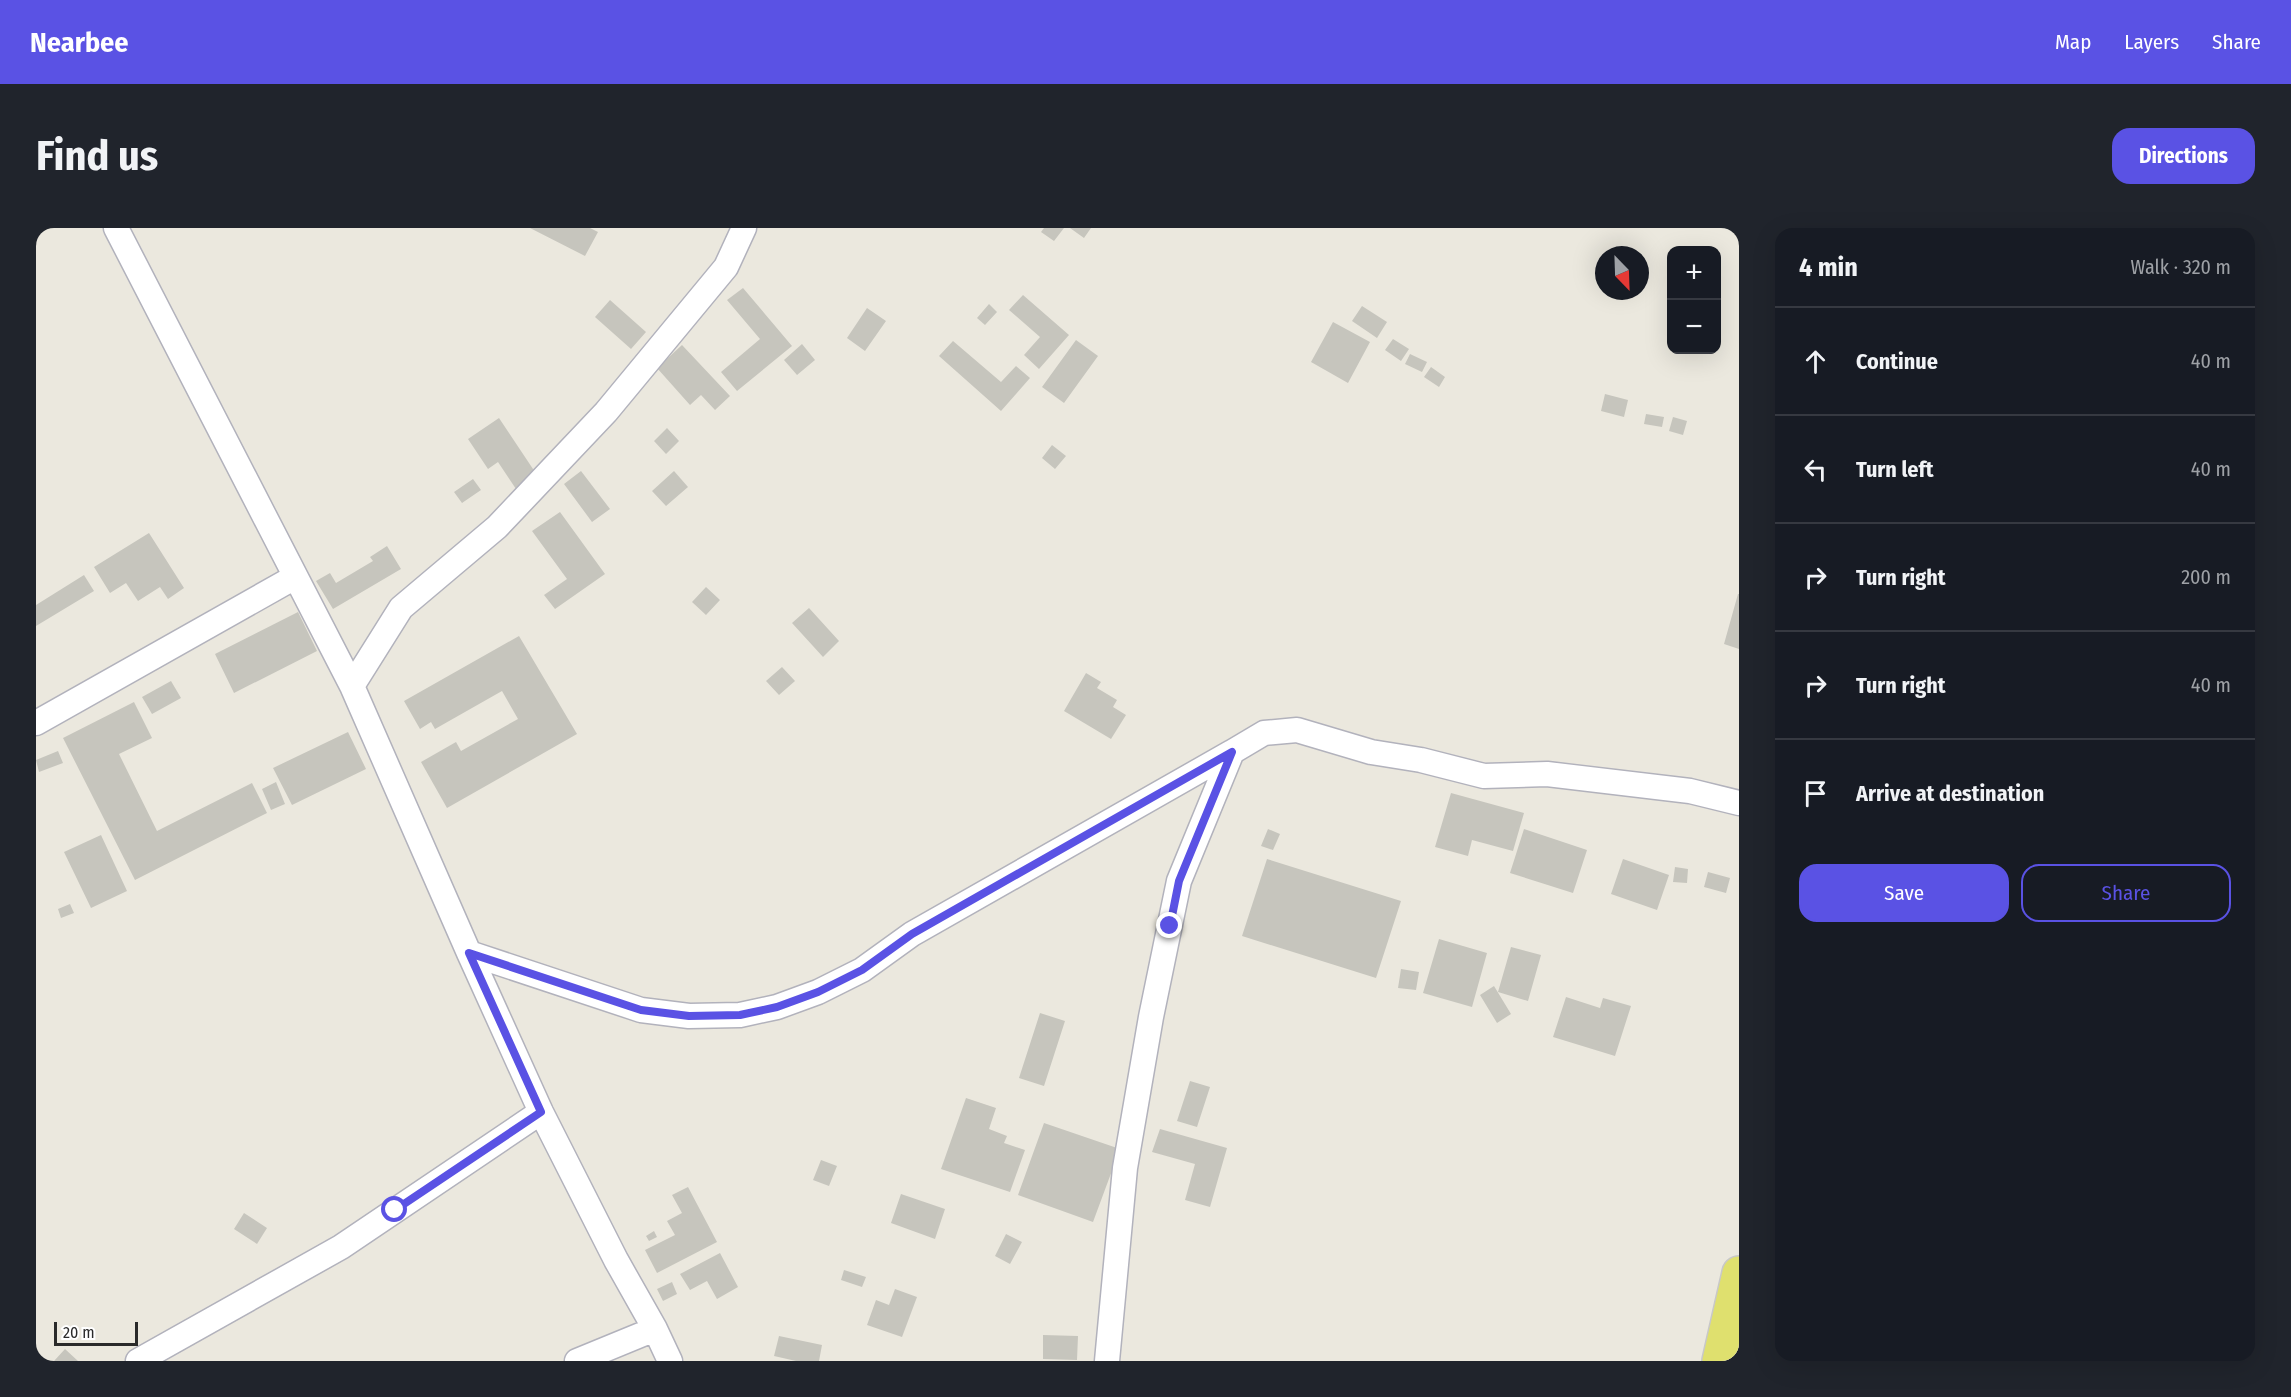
<!DOCTYPE html>
<html lang="en">
<head>
<meta charset="utf-8">
<style>
	:root { --surface:#171b24; --page:#20242c; --text:#f1f3f6; --muted:#9ea1a6; --line:#363941; --accent:#5a52e4 }
	body { margin:0; font-family:"Fira Sans Condensed",sans-serif; background:var(--page); color:var(--text) }
	.controls { position:absolute; right:18px; top:18px; display:grid; overflow:hidden; border-radius:12px; box-shadow:0 6px 24px #0002 }
	.controls button { width:54px; height:54px; display:grid; place-items:center; padding:0; border:0; border-bottom:2px solid var(--line); background:var(--surface); color:var(--text); font:30px sans-serif }
	.compass { position:absolute; left:1559px; top:18px; width:54px; height:54px; border-radius:50%; background:var(--surface); box-shadow:0 6px 24px #0002; rotate:157deg }
	.scale { position:absolute; left:18px; bottom:15px; width:84px; box-sizing:border-box; padding-left:6px; border:3px solid #2a2a2a; border-top:0; font-size:16px; line-height:21px; white-space:nowrap; color:#2a2a2a; -webkit-text-stroke:4px #fff; paint-order:stroke }
	.stop { position:absolute; width:18px; height:18px; margin:-14px; border:4px solid #5a52e4; border-radius:50%; background:#fff }
	.stop.end { background:#5a52e4; border-color:#fff; box-shadow:0 2px 6px #0008 }
	.list { margin:0; padding:0; list-style:none }
	h2 { display:flex; justify-content:space-between; align-items:center; height:78px; margin:0; padding:0 24px; font-size:26px }
	h2 small { font-size:20px; font-weight:400; color:var(--muted) }
	.list li { display:grid; grid-template-columns:39px 1fr auto; gap:18px; align-items:center; box-sizing:border-box; height:108px; padding:0 24px; border-top:2px solid var(--line) }
	.list b { display:block; font-size:22px; white-space:nowrap }
	.list em { font-size:20px; font-style:normal; color:var(--muted) }
	.actions { display:flex; gap:12px; padding:18px 24px }
	.actions a { flex:1; padding:14px 0; border:2px solid var(--accent); border-radius:18px; text-align:center; font-size:21px; color:var(--accent) }
	.actions .main { background:var(--accent); color:#fff }
	.icon { flex:none; width:33px; height:33px; fill:none; stroke:currentColor; stroke-width:2; stroke-linecap:round; stroke-linejoin:round }
	.map { position:relative; flex:none; width:1703px; height:1133px; overflow:hidden; border-radius:18px }
	header { display:flex; align-items:center; gap:36px; box-sizing:border-box; height:84px; padding:0 30px; background:var(--accent); color:#fff }
	header strong { font-size:28px }
	nav { display:flex; gap:33px; margin-inline-start:auto; font-size:21px }
	.intro { display:flex; align-items:center; justify-content:space-between; box-sizing:border-box; height:144px; padding:0 36px }
	h1 { margin:0; font-size:42px }
	.button { padding:15px 27px; border-radius:18px; background:var(--accent); color:#fff; font-size:21px; font-weight:700 }
	main { display:flex; gap:36px; padding:0 36px }
	aside { flex:1; background:var(--surface); border-radius:18px; box-shadow:0 6px 24px #0002 }
	.map>svg:first-child { display:block }
</style>
</head>
<body>
<header>
<strong>Nearbee</strong>
<nav><a>Map</a><a>Layers</a><a>Share</a></nav>
</header>
<div class="intro"><h1>Find us</h1><a class="button">Directions</a></div>
<main>
<div class="map">
<svg width="1703" height="1133" viewBox="0 0 1703 1133">
	<rect width="100%" height="100%" fill="#ebe8de"/>
	<path fill="#c6c5bd" d="M494,0h60l8,4 -13,24z
		M1008,0h20l-10,13 -13,-9z
		M1034,0h21l-7,10z
		M707,60l49,58 -55,45 -16,-19 39,-33 -33,-39z
		M987,67l46,40 -30,34 -15,-14 16,-18 -31,-27z
		M574,72l36,32 -15,17 -36,-32z
		M953,76l8,8 -12,13 -8,-7z
		M1326,78l25,16 -10,16 -25,-17z
		M831,80l19,13 -21,30 -18,-13z
		M1297,94l37,20 -22,41 -37,-21z
		M1357,111l16,10 -8,12 -16,-11z
		M1040,112l22,16 -34,47 -22,-16z
		M917,113l48,41 15,-16 14,12 -29,33 -62,-55z
		M766,116l13,16 -18,15 -13,-15z
		M646,117l48,51 -15,14 -14,-15 -11,10 -33,-37z
		M1374,126l17,8 -5,10 -17,-8z
		M1395,139l14,10 -6,10 -15,-10z
		M1569,166l23,6 -4,17 -23,-6z
		M1610,186l18,3 -2,10 -18,-3z
		M1637,189l14,4 -4,14 -14,-4z
		M463,190l38,57 -21,14 -18,-27 -10,7 -20,-30z
		M631,200l12,13 -13,13 -12,-13z
		M1016,217l14,11 -11,13 -13,-11z
		M545,243l29,38 -18,13 -28,-38z
		M638,243l14,16 -22,19 -14,-15z
		M437,251l8,11 -19,13 -8,-11z
		M524,284l45,62 -50,35 -11,-14 23,-16 -35,-48z
		M113,305l35,55 -16,11 -8,-12 -22,14 -12,-18 -16,10 -16,-26z
		M351,318l14,23 -68,40 -17,-28 14,-8 6,10 37,-22 -3,-4z
		M48,347l10,16 -58,35v-21z
		M670,359l14,13 -14,15 -14,-13z
		M1702,366h1v55l-15,-5z
		M773,380l30,33 -16,16 -31,-34z
		M262,384l19,39 -83,42 -19,-39z
		M483,408l58,98 -130,74 -26,-46 35,-20 5,9 57,-32 -16,-28 -67,38 -4,-7 -11,7 -16,-28z
		M746,439l13,14 -16,14 -13,-14z
		M1050,445l15,9 -4,6 20,12 -4,7 13,8 -15,24 -47,-28z
		M135,453l10,17 -29,16 -10,-17z
		M98,474l18,36 -33,16 38,77 95,-48 15,30 -132,67 -72,-142z
		M312,504l18,37 -74,36 -19,-37z
		M22,523l5,12 -24,9 -3,-12z
		M240,554l9,22 -14,6 -9,-21z
		M1415,565l73,20 -11,38 -41,-11 -4,16 -33,-9z
		M1232,601l12,5 -7,16 -12,-4z
		M1488,601l63,21 -14,43 -63,-20z
		M65,607l26,56 -36,17 -27,-56z
		M1231,631l134,42 -25,77 -134,-42z
		M1587,631l46,16 -12,35 -46,-16z
		M1639,639l13,2 -1,14 -14,-1z
		M1672,644l22,6 -4,15 -22,-6z
		M34,676l4,9 -13,5 -3,-9z
		M1403,711l48,14 -15,54 -49,-14z
		M1475,719l30,8 -13,46 -30,-9z
		M1365,741l18,3 -3,18 -18,-2z
		M1458,758l17,28 -14,9 -17,-28z
		M1530,769l34,11 3,-10 28,8 -16,50 -62,-19z
		M1004,785l25,8 -21,65 -25,-8z
		M1154,853l20,6 -13,40 -20,-6z
		M930,870l30,10 -7,21 18,7 -3,7 21,7 -15,42 -69,-23z
		M1008,895l76,26 -27,73 -75,-27z
		M1124,901l67,19 -17,59 -25,-7 10,-36 -43,-12z
		M785,932l16,6 -8,20 -16,-6z
		M652,959l29,55 -60,31 -12,-23 30,-15 -8,-14 15,-8 -10,-18z
		M865,966l44,15 -10,30 -44,-16z
		M208,985l23,15 -10,16 -23,-15z
		M618,1003l3,6 -8,4 -3,-5z
		M970,1006l16,8 -12,22 -15,-8z
		M684,1025l18,34 -21,12 -10,-18 -17,9 -10,-16z
		M808,1042l22,7 -4,10 -21,-7z
		M636,1054l5,12 -14,7 -6,-12z
		M859,1061l22,8 -15,40 -35,-12 9,-25 13,5z
		M1007,1107l35,1 -1,24 -34,-1z
		M743,1108l43,9 -3,16h-23l-22,-5z
		M29,1121l13,12h-24z"/>
	<g fill="none" stroke-linecap="round" stroke-linejoin="round">
		<g stroke="#b2b2bc" stroke-width="27">
			<path id="street" d="M80,0l236,458 49,-78 96,-81 109,-115 120,-145 18,-39
				M316,458l117,267 72,159 75,148 39,69 15,32
				M0,495l259,-146
				M433,725l172,57 48,6 51,-1 37,-8 41,-15 44,-22 50,-36 320,-182
				M102,1133l203,-114 200,-135
				M541,1133l78,-32
				M1071,1133l18,-193 26,-151 28,-136 53,-129 32,-19 33,-3 74,22 50,8 63,16 63,-2 143,17 49,12"/>
		</g>
		<g stroke="#c8c8c8" stroke-width="36">
			<path id="primary" d="M1683,1133l20,-88"/>
		</g>
		<use href="#street" stroke="#fff" stroke-width="24"/>
		<use href="#primary" stroke="#dfe06e" stroke-width="33"/>
	</g>
	<g fill="none" stroke-linecap="round" stroke-linejoin="round">
		<path stroke="#5a52e4" stroke-width="8" d="M359,982l146,-98 -72,-159 172,57 48,6 51,-1 37,-8 41,-15 44,-22 50,-36 320,-182 -53,129 -9,45"/>
	</g>
</svg>
<div class="controls">
<button>+</button>
<button>−</button>
</div>
<svg class="compass" viewBox="-18 -18 36 36"><path d="M0-13l5 13h-10z" fill="#e53935"/><path d="M0 13l5-13h-10z" fill="#9ea1a6"/></svg>
<div class="scale">20 m</div>
<div class="stop" style="left:359px;top:982px"></div>
<div class="stop end" style="left:1134px;top:698px"></div>
</div>
<aside>
<h2>4 min<small>Walk · 320 m</small></h2>
<ul class="list">
<li><svg class="icon" aria-label="ahead" viewBox="0 0 24 24"><path d="M12 20V5M6 11l6-6 6 6"/></svg><div><b>Continue</b></div><em>40 m</em></li>
<li><svg class="icon" aria-label="left" viewBox="0 0 24 24"><path d="M17 20v-9H6M10 6l-5 5 5 5"/></svg><div><b>Turn left</b></div><em>40 m</em></li>
<li><svg class="icon" aria-label="right" viewBox="0 0 24 24"><path d="M7 20v-9h11M14 6l5 5-5 5"/></svg><div><b>Turn right</b></div><em>200 m</em></li>
<li><svg class="icon" aria-label="right" viewBox="0 0 24 24"><path d="M7 20v-9h11M14 6l5 5-5 5"/></svg><div><b>Turn right</b></div><em>40 m</em></li>
<li><svg class="icon" aria-label="arrive" viewBox="0 0 24 24"><path d="M6 21V4h12l-3 4 3 4H6"/></svg><div><b>Arrive at destination</b></div></li>
</ul>
<div class="actions"><a class="main">Save</a><a>Share</a></div>
</aside>
</main>
</body>
</html>
